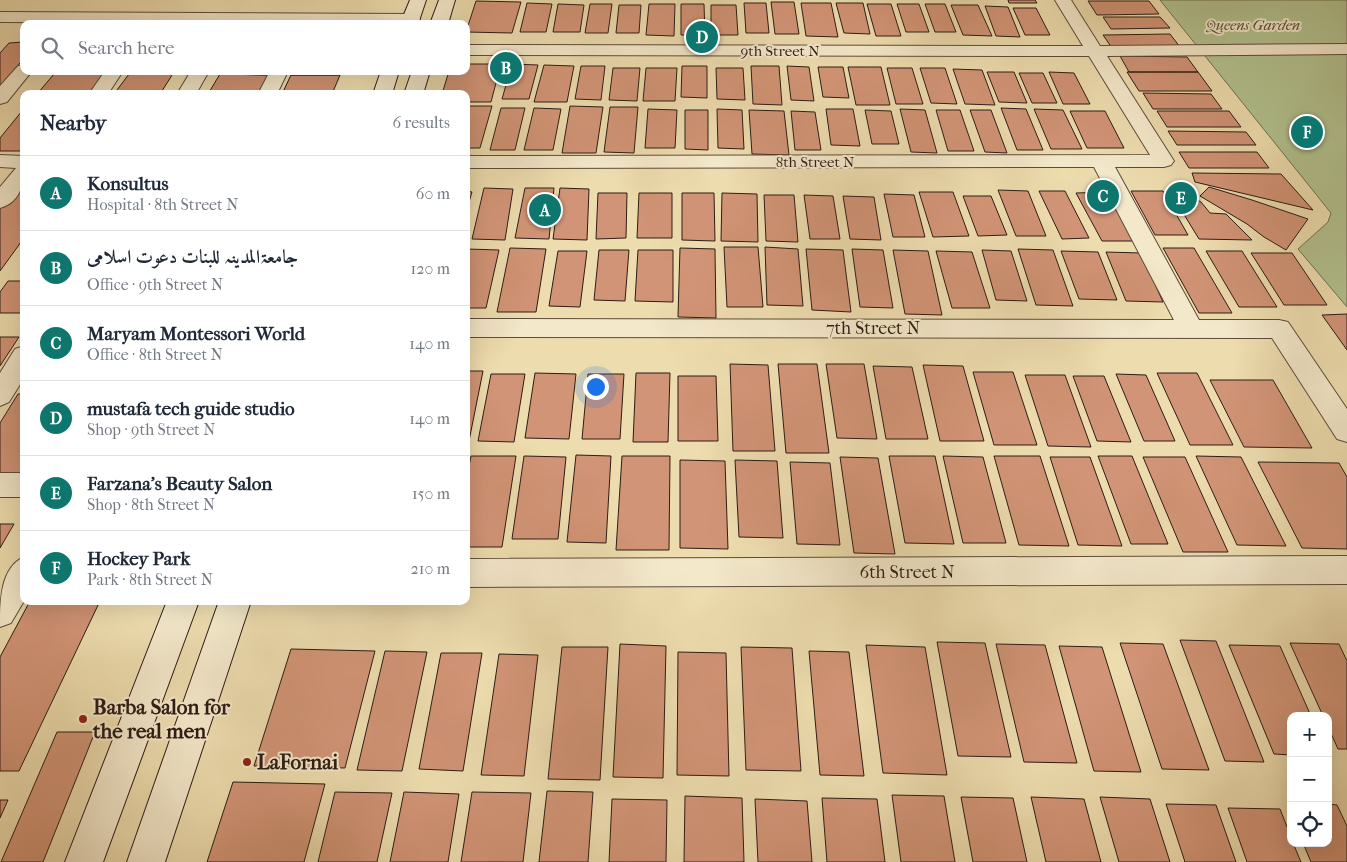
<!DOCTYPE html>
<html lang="en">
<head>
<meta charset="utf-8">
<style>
	:root { --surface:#fff; --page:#f6f6f7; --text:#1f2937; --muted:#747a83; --line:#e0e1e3; --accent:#0f766e }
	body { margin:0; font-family:"IM FELL French Canon",Amiri,serif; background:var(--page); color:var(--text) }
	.controls { position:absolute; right:15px; bottom:15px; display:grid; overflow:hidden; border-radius:10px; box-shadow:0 5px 20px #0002 }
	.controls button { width:45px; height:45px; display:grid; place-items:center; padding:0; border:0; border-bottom:1px solid var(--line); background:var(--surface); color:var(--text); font:25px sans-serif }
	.you { position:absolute; left:595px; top:386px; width:18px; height:18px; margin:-12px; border:4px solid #fff; border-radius:50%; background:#1a73e8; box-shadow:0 0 0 8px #1a73e833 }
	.badge { display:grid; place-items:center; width:32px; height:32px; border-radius:50%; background:var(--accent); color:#fff; font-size:16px; font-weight:700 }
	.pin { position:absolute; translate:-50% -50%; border:2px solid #fff; box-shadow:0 1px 5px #0006 }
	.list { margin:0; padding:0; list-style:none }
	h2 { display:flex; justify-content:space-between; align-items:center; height:65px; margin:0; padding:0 20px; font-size:21px }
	h2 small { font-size:16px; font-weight:400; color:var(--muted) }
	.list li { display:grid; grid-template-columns:32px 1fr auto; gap:15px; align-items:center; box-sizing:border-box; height:75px; padding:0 20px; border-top:1px solid var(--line) }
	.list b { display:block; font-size:19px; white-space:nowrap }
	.list p { margin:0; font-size:16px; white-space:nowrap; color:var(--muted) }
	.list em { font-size:16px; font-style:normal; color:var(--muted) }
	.icon { flex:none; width:28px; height:28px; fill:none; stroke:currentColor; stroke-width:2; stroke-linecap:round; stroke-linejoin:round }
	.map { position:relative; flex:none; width:1347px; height:862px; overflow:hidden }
	.search { position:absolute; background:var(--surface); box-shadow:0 5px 20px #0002; left:20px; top:20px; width:450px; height:55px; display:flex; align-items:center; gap:12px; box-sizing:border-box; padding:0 18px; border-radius:10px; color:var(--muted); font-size:19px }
	.panel { position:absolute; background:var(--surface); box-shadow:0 5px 20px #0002; left:20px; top:90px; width:450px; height:515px; border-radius:10px }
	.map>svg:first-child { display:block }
</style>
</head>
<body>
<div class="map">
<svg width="1347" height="862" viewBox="0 0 1347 862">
	<rect width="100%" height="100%" fill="#eddcae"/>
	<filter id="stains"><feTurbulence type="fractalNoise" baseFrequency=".004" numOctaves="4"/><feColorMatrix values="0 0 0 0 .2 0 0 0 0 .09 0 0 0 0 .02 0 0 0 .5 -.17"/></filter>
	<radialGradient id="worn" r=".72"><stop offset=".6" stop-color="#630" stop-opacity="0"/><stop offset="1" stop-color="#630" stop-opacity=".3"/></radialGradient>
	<path fill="#b2c28f" stroke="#706f52" d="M1160,0h187v307l-49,-58 30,-27 3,-9z"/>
	<path fill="#d19476" stroke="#2d1c15" d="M1008,0h27l2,3h-28z
		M476,1l45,1 -9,31 -46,-1z
		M1088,1h61l10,13 -62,1z
		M771,2h23l5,32h-24z
		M527,3l25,1 -6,28h-26z
		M744,3h22l3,30h-23z
		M801,3h30l7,34 -32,-1z
		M836,3h27l7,31 -26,-1z
		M558,4l26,1 -4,27h-27z
		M590,4h22l-4,29h-23z
		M649,4h26l-1,32 -28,-1z
		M681,4h23l1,31h-24z
		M867,4h24l10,32h-25z
		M897,4h22l10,28h-23z
		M925,4h20l11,28h-21z
		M619,5h22l-2,28h-23z
		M711,5h25l2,30h-27z
		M951,5h27l14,31 -29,-1z
		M985,6l23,1 12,30 -24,-1z
		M1013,8h23l14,27h-25z
		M1103,17h57l10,11 -59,1z
		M1170,34l10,13 -68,1 -9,-13z
		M24,42v16l-24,30v-35l9,-10z
		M1120,56l67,1 11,15h-69z
		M466,64h35l-10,38h-25v-8h-24l7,-23h17z
		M512,64l26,1 -9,34h-27z
		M544,65l30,1 -7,36h-33z
		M581,66h24l-4,34 -26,-1z
		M682,66h25v32l-26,-1z
		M751,66h28l3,39 -29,-1z
		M787,66l22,1 5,34 -23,-1z
		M818,67h25l6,31 -26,-1z
		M848,67h33l9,38h-34z
		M613,68h27l-3,33 -28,-1z
		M646,68h31l-2,33h-32z
		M716,68h27l2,32 -28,-1z
		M887,68h25l11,36h-27z
		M920,68h25l12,36 -26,-1z
		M953,69l29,1 13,35 -30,-1z
		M56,71h52l-2,3h-52z
		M131,71h44l-46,3z
		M221,71h49l-2,4 -48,-1z
		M293,71h49l-2,4h-49z
		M174,72l-14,22h-46l15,-20z
		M987,72h27l13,31 -28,-1z
		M1049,72l25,1 16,31h-27z
		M1127,72h71l14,19h-73z
		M1019,73h24l14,30h-25z
		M54,74h52l-15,20h-54z
		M220,74l48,1 -9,19h-51z
		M291,75h49l-8,19h-50z
		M1143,93l68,1 11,15h-69z
		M466,106h26l-12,42h-14z
		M570,106l33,1 -7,46h-34z
		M610,107h28l-4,46 -30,-1z
		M501,108h24l-10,42h-25z
		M534,108l27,1 -8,41h-29z
		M1001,108l25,1 17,41h-26z
		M648,109l29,1 -2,38h-30z
		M717,109l25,1 2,39 -26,-1z
		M826,109h27l7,37 -29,-1z
		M900,109l25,1 12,43 -26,-1z
		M1034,109l29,1 19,39h-31z
		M685,110h23v40l-23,-1z
		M749,110l35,1 5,44 -37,-1z
		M865,110l26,1 8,33h-27z
		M936,110h24l14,41h-26z
		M970,110h21l16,43 -22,-1z
		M22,111l2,40h-24v-13z
		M791,111l24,1 6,38h-26z
		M1070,111h35l19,37h-37z
		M1157,111h72l12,16h-74z
		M1168,131l78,1 10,13h-79z
		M1179,152h78l12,16h-80z
		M1192,173l89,1 32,36 -118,-28z
		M24,178v60l-24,33v-62z
		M1209,187l43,13 56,19 -22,31 -22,-13 -17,-13 -47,-28z
		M484,188l29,1 -8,51 -33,-1z
		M525,188h29l-5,51 -34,-1z
		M560,188l29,1 -2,51 -34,-1z
		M998,190l30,1 18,45h-30z
		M1169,190l19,5 13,7 9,11 16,1 26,26 -53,-1z
		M466,191l6,1 -6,20z
		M1039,191h26l24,47 -27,1z
		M1131,191h32l25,44h-33z
		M919,192h34l16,44 -36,1z
		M1108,192l27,49h-33l-26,-48z
		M598,193h29l-1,45 -30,1z
		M639,193h33v45h-35z
		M682,193h32l1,48 -33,-1z
		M722,193l35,1 1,48 -37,-1z
		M884,194l30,1 11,42h-32z
		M764,195h30l4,47 -32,-1z
		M804,195l29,1 7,43h-30z
		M843,196l31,1 7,43 -31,-1z
		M963,196h28l16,39 -29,1z
		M724,247h34l5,60h-36z
		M765,247l33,2 5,57 -36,-1z
		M510,248l36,1 -10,63h-39z
		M680,248l35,1 1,69 -38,-1z
		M1163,248h31l38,65h-33z
		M467,249l32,1 -13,58h-20z
		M806,249l37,1 8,62 -39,-2z
		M852,249l31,1 10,58 -33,-1z
		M1018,249l35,1 20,56 -37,-1z
		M599,250h30l-4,51 -31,-1z
		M638,250h35v52l-38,-1z
		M893,250l35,1 14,64 -37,-1z
		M982,250l29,1 16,50 -31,-1z
		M558,251h29l-7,56 -31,-1z
		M936,251l36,1 18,56h-38z
		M1061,251l37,1 19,48 -38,-1z
		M1206,251h36l35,56h-38z
		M1106,252l35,1 22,49 -37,-1z
		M1251,253h41l35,52h-43z
		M8,281h16v32h-24v-21z
		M1347,314v36l-25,-35z
		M0,337h19l-19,29z
		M730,364l38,1 7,86h-42z
		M778,364h39l12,89h-43z
		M826,364h38l13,75 -40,-1z
		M923,365l40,1 21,75h-44z
		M873,366l39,1 16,72h-42z
		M466,371h17l-14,70h-3z
		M973,372h40l24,73h-43z
		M535,373l41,1 -7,65 -44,-1z
		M636,373h34l-2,69h-35z
		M1157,373h40l36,72h-43z
		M491,374h34l-11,68 -36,-1z
		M588,374h36l-4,65h-38z
		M1116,374l30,1 29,66h-31z
		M1025,375h40l26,72 -43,-1z
		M678,376h38l2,65h-40z
		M1073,376h31l27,66 -34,-1z
		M1210,380h63l39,68 -68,-1z
		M18,394h6v79h-24v-50z
		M576,455l35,1 -5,87 -39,-1z
		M471,456h45l-14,91h-36v-65z
		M524,456l42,1 -8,82h-46z
		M622,456h48l-1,94h-53z
		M889,456h46l19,88 -49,-1z
		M943,456l40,1 23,86h-43z
		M994,456h46l29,90 -50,-1z
		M1098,456h34l36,88h-37z
		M1196,456l45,1 45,89 -49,-1z
		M840,457l38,1 17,96 -41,-1z
		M1050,457h40l32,89 -44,-1z
		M1143,457h42l43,95h-45z
		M680,460l45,1 3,88 -48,-1z
		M735,460l42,1 6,77 -44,-1z
		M790,462l40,1 10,82 -43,-1z
		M1258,462l81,1 8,14v72l-45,-1z
		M0,524h14l-14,24z
		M30,601h70l-81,170h-19v-114z
		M1180,640l36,1 48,121 -39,-1z
		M937,642l48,1 26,114 -53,-1z
		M1120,643l43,1 46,126 -47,-1z
		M1290,643l49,1 8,17v88h-9l-10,-22v-11h-5z
		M620,644l46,2 -3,132 -50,-1z
		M996,644l49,1 32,118 -53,-1z
		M866,645l59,2 22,128 -64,-2z
		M1229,645l51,1 31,70h-20v39l-17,-1z
		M1059,646l43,1 39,125 -47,-1z
		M562,647h46l-8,133 -52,-1z
		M741,647l51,1 9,123 -55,-1z
		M291,649l84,2 -30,117 -91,-2z
		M385,651l42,1 -25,119 -45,-1z
		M809,651l40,1 15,124 -44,-1z
		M678,652l48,1 3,123 -52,-1z
		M441,653h41l-19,118 -44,-2z
		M499,654l39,1 -14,121 -43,-1z
		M57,732h38l-52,130h-42z
		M233,782l92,2 -21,78h-97z
		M547,791l46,1 -5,70h-49z
		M335,792l57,1 -15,69h-59z
		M404,792l55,2 -11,68h-58z
		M472,792l59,1 -8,69h-62z
		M892,795l52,1 11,66h-54z
		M685,796l57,2 2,64h-60z
		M961,797l52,1 14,64h-54z
		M1031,797l53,2 17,63h-55z
		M1100,797l50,2 20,63h-51z
		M822,798l55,1 8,63h-58z
		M612,799l55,1 -1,62h-57z
		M755,799l52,2 5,61h-54z
		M0,800h8l-8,18z
		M1166,804l50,1 20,57h-51z
		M1328,804l9,1 10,21v36h-36l-8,-19h25z
		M1228,808l52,1 11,28v6h2l8,19h-54z"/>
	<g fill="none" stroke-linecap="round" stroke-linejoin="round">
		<g stroke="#5d4c3b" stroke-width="2">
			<path id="street" d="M1055,0h16l29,46 247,-2v10l-240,2 67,105 -3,4 -7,2h-49l84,153h80l9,2 59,87v33l-10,-3 -65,-101 -806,-1v-18l708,1 -80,-153 -628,1v-12l684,-1 -61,-99 -623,-1v-10l617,1z
				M0,12l411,2 6,1 3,4 -3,4 -4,1 -413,-2z
				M24,65v6h8l-25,31 -7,2v-18l18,-20z
				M105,71h18l-15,23h-19z
				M191,71h18l-13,23h-19z
				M270,71h18l-11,23h-19z
				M0,155l24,1c0,20 1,45 -24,52v-21l16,-19 -16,-1z
				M24,346v32l-15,24 -9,4v-33l15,-24z
				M0,473h24v24h-24z
				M1347,556v28l-881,3v-28z
				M24,557v44l-13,22 -11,4c0,-26 0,-59 24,-70z"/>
		</g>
		<g stroke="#2d1c15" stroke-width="2">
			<path id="secondary" d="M410,0h16l-8,24h-18z
				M439,0h16l-7,24h-18z
				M381,71h18l-7,23h-19z
				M412,71h18l-7,23h-19z
				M167,601h32l-96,261h-38z
				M219,601h32l-86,261h-38z"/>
		</g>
		<use href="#street" fill="#f3e8ca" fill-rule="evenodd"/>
		<use href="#secondary" fill="#f3e8ca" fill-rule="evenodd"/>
	</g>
	<g fill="#8f2418" stroke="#f3e8ca" stroke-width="2">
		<circle cx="83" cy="719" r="5"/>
		<circle cx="247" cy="762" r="5"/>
	</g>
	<g text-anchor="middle" stroke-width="4" stroke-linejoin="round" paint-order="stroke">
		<g font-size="15" font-style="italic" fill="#554e3a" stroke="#f3e8ca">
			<text x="1253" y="30">Queens Garden</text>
		</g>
		<g font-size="15" fill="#2d1c15" stroke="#f3e8ca">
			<text x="780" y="56">9th Street N</text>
			<text x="815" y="167">8th Street N</text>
		</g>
		<g font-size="18" fill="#2d1c15" stroke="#f3e8ca">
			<text x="873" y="334">7th Street N</text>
			<text x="907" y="578">6th Street N</text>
		</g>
		<g font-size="21" font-weight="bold" fill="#2d1c15" stroke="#f3e8ca" text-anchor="start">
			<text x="93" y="714">Barba Salon for<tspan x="93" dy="24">the real men</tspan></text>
			<text x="257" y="769">LaFornai</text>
		</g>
	</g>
	<rect width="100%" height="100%" filter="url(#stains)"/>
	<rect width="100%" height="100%" fill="url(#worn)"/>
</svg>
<div class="controls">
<button>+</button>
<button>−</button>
<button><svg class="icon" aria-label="locate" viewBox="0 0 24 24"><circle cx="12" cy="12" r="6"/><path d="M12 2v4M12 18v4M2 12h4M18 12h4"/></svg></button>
</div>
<div class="you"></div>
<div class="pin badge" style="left:545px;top:210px">A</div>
<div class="pin badge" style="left:506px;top:68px">B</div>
<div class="pin badge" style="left:1103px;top:196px">C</div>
<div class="pin badge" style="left:702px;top:37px">D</div>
<div class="pin badge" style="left:1181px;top:198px">E</div>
<div class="pin badge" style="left:1307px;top:132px">F</div>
<div class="search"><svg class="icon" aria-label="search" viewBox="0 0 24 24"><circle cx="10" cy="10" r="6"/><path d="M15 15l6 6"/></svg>Search here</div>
<section class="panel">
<h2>Nearby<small>6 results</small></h2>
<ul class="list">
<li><span class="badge">A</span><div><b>Konsultus</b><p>Hospital · 8th Street N</p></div><em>60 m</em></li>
<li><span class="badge">B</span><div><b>جامعۃالمدینہ للبنات دعوت اسلامی</b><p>Office · 9th Street N</p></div><em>120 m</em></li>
<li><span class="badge">C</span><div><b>Maryam Montessori World</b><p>Office · 8th Street N</p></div><em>140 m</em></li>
<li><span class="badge">D</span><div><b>mustafa tech guide studio</b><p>Shop · 9th Street N</p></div><em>140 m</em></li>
<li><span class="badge">E</span><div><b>Farzana's Beauty Salon</b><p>Shop · 8th Street N</p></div><em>150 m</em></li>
<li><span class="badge">F</span><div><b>Hockey Park</b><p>Park · 8th Street N</p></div><em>210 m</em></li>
</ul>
</section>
</div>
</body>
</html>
